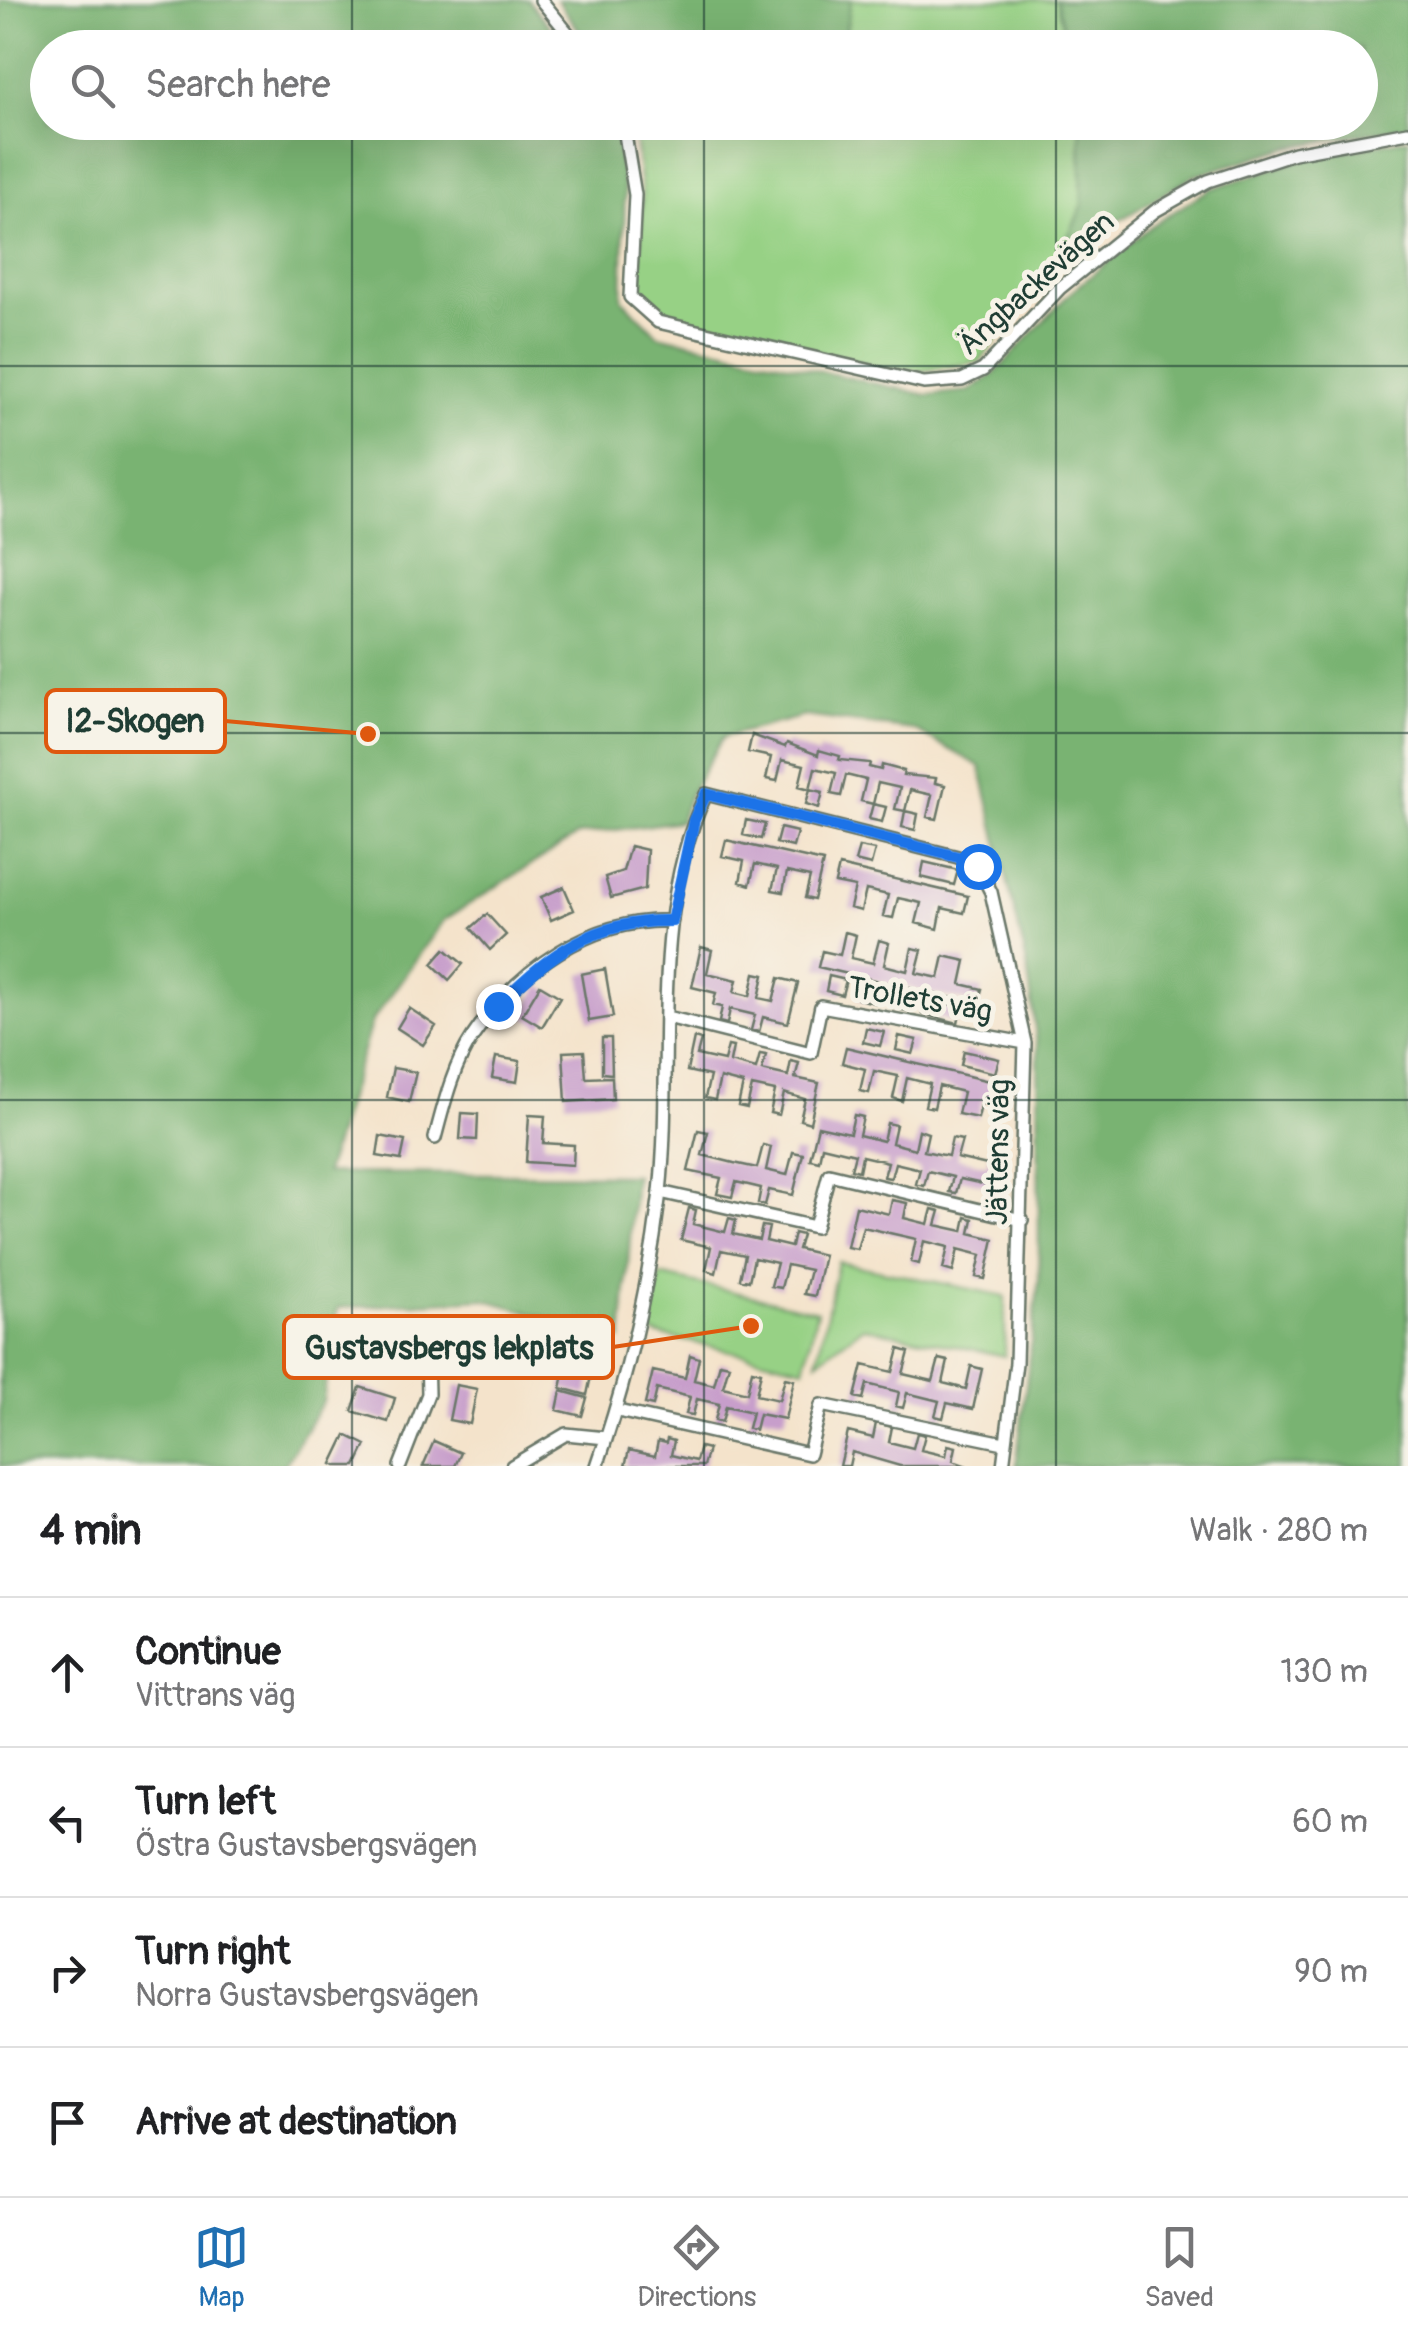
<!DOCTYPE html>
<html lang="en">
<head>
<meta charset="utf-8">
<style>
	:root { --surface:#fff; --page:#f2f2f2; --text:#202124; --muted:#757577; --line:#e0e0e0; --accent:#1f6fb2 }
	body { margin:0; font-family:Pangolin,sans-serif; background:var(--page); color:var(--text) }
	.stop { position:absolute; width:30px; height:30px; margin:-22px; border:8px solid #1a73e8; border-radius:50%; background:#fff }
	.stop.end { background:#1a73e8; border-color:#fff; box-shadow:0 2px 10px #0008 }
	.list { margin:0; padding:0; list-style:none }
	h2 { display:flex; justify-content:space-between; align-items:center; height:130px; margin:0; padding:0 40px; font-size:42px }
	h2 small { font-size:32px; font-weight:400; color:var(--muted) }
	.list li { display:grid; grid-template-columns:65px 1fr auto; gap:30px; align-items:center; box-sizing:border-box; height:150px; padding:0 40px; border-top:2px solid var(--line) }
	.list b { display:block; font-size:38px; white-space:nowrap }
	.list p { margin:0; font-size:32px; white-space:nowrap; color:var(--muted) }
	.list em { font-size:32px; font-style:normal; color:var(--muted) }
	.icon { flex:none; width:55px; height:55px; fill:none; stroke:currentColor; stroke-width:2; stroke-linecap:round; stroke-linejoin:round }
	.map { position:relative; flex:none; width:1408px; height:1466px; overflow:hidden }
	.search { position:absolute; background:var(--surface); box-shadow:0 10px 40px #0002; left:30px; right:30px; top:30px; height:110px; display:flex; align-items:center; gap:25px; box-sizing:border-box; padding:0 35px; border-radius:55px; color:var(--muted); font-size:38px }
	.sheet { height:730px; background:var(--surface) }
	nav { display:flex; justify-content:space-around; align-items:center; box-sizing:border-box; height:140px; border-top:2px solid var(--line); background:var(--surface); font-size:28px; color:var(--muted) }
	nav a { display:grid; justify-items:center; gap:5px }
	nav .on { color:var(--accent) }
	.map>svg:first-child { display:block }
</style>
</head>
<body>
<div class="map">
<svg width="1408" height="1466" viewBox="0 0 1408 1466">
	<rect width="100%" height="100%" fill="#f7f3e8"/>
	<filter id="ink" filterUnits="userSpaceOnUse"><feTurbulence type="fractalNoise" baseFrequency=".01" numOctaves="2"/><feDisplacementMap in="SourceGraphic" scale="20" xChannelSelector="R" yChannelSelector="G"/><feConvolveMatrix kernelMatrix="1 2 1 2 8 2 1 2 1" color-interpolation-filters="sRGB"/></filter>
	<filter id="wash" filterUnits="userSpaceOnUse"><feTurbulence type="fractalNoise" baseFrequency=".0048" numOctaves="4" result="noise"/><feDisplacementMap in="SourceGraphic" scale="40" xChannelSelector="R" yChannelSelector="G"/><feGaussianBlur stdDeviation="2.25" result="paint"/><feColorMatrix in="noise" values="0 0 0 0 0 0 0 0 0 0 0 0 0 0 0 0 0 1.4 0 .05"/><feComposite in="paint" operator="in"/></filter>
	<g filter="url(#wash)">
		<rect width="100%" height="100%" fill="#f4e3cb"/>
		<path fill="#97d185" stroke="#5b875c" stroke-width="2.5" d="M851,0h205l12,47 -225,1z
			M633,123h447l2,84 -23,49 -79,106 -58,9 -47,-4 -216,-54 -20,-27 3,-92z
			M838,1262l167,34v60l-142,-29 -46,34z
			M660,1275l157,36 -13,57 -157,-36z"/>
		<path fill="#79b372" stroke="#4c7853" stroke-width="2.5" d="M0,0h528l39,47 -519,1v74l566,1 11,72 -3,104 36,36 269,60 42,-4 25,-17 75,-80 82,-68 59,-37 87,-28 111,-23v1328h-392l23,-187 -1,-226 -11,-89 -47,-198 -66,-36 -109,-14 -82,21 -34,58 -9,26 -102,14 -134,85 -72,101 -47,152 310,2 -13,164 -139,-40 -145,9 -15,93 -39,65h-284z
			M557,0h294l-8,47 -251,1z
			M1056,0h352v126l-119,21 -95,29 -135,80 23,-49 -2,-84 280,-1v-74l-292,-1z"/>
		<g id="blocks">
			<path fill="#c79ecb" d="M752,735l33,12 2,-4 31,12 1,-5 21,6 -1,4 31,3 -1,4 12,3 1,-5 22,6 -1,4 33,3 -1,5 10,2 -8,34 -10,-2 5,-22 -22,-5 -5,21 13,3 -3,16 -13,-3 3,-16 -10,-2 5,-21 -22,-5 -5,21 13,3 -4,15 -13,-3 4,-15 -12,-3 5,-21 -20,-5 -5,21 -10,-2 5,-21 -21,-5 -5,21 13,3 -4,16 -13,-4 4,-15 -11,-3 5,-21 -22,-5 -5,21 -11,-2 5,-22 -23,-5z
				M746,820l19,4 -4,15 -18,-4z
				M780,828l17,4 -4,15 -17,-4z
				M726,840l97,22 -9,38 -9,-2 5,-21 -23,-5 -4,20 -11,-2 5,-21 -22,-5 -5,21 -10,-3 4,-21 -22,-5z
				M630,846l17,4 -2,39 -34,9 -6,-21 18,-6z
				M859,847l16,3 -4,15 -16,-4z
				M924,862l34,8 -4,15 -33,-8z
				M839,866l129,30 -4,17 -22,-5 -4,21 -22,-6 5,-20 -23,-5 -5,20 -10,-2 5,-21 -22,-5 -5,21 -11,-3 5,-21 -20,-4z
				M564,887l10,23 -23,10 -10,-23z
				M487,914l19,21 -16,15 -19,-22z
				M845,932l11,3 -5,23 22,5 6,-23 10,3 -5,22 23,6 5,-23 10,2 -6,23 23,5 5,-22 22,5 -5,23 21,5 -4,15 -160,-37 4,-16 18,4z
				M701,947l11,3 -5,23 30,7 -3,12 16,4 5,-23 9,2 -5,23 14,3 6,-23 19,5 -10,40 -25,-6 -4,15 -8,-2 4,-15 -25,-6 -3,15 -8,-2 3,-15 -9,-2 3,-12 -24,-6z
				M445,949l18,15 -14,16 -17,-16z
				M605,969l8,48 -24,4 -8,-47z
				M829,976l17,4 -4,15 -16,-4z
				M862,984l17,4 -4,15 -17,-4z
				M540,985l20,12 -18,30 -20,-12z
				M895,992l16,4 -4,15 -16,-4z
				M927,999l34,8 -3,16 -35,-9z
				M409,1008l27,18 -13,19 -26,-17z
				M866,1028l18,4 -4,14 -17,-4z
				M899,1036l18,4 -4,14 -17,-4z
				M602,1038h9l1,36 -10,-1z
				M694,1038l7,2 -4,15 27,6 4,-15 5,1 -3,15 26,7 4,-15 6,1 -4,15 26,6 3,-15 8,2 -4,15 24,5 -9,40 -10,-3 5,-21 -21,-6 -5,22 -9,-2 5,-22 -23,-5 -5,22 -9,-2 5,-22 -23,-6 -5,22 -10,-2 5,-22 -23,-5z
				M846,1047l164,39 -4,16 -23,-5 -5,21 -20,-4 5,-22 -24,-6 -5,22 -9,-2 5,-22 -23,-6 -5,23 -9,-3 5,-22 -24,-5 -5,22 -9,-2 5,-22 -23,-6z
				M584,1051l2,27 26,-1 1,22 -47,3 -3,-50z
				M964,1051l35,8 -4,14 -34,-8z
				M496,1057l24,4 -3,21 -25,-4z
				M393,1068l23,4 -7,30 -22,-5z
				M462,1113l16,1 -1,26 -17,-1z
				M529,1115l16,1 -2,27 31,2 -1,20 -47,-3z
				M854,1115l9,2 -4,18 24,6 4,-18 9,2 -4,18 23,6 4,-19 9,3 -4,18 24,5 4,-18 10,2 -5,18 30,7 4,-17 9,2 -8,36 -32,-7 -4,14 -7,-1 4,-15 -25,-6 -4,15 -8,-2 4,-15 -25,-6 -4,15 -7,-1 4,-15 -26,-6 -3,15 -8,-2 4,-15 -33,-8 -3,15 -9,-2 8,-33 32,7z
				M698,1130l10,2 -6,23 32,8 23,5 6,-23 8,2 -5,23 21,5 6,-23 10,2 -10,41 -24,-5 -4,15 -7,-2 3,-15 -25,-6 -4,15 -15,-3 4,-16 -33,-7z
				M380,1136l25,5 -4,19 -24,-4z
				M892,1200l15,3 -3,15 24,6 4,-15 8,2 -4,14 27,6 3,-14 7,2 -3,14 24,6 -9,40 -9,-2 5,-22 -23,-6 -5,23 -10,-3 5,-22 -24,-6 -5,23 -8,-2 5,-23 -53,-12 -6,22 -10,-2 9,-41 33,8z
				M689,1208l7,2 -3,14 32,8 4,-14 7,2 -3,14 26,6 3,-14 7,1 -3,14 25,6 3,-14 8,2 -4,14 26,6 -9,41 -11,-2 6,-24 -23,-5 -6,23 -10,-2 6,-23 -23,-5 -5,23 -9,-2 5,-24 -24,-5 -5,23 -10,-3 5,-23 -30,-7z
				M899,1349l10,3 -6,22 30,7 6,-22 9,2 -5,22 23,6 5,-23 11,3 -9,40 -26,-6 -4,15 -8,-2 4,-15 -32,-8 -4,15 -7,-2 3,-14 -32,-8 -4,15 -8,-2 8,-32 30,7z
				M690,1355l9,3 -5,22 20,5 6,-22 9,2 -6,22 24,6 5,-23 9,2 -5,23 23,5 6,-22 9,2 -9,39 -26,-5 -4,16 -7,-2 4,-16 -26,-6 -4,16 -7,-2 4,-16 -22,-5 -4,16 -7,-1 4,-17 -33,-8 -4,17 -8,-2 8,-33 32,7z
				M565,1370l26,6 -4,19 -26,-7z
				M456,1385l21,4 -7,35 -21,-4z
				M360,1387l35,11 -7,24 -36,-11z
				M561,1391l26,7 -5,18 -25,-6z
				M876,1423l16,4 -3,15 24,6 4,-15 8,2 -4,15 25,6 2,-11 8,2 -3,14 14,5h-67l-48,-14 -3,14h-9l8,-34 25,6z
				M346,1435l20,10 -10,21h-20l-4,-2z
				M667,1439l7,2 -3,14 25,6 4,-14 8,2 -5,17h-78l4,-16 26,6 3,-15 8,2z
				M434,1441l27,12 -6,13h-32z"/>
		</g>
	</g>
	<g filter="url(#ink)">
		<use href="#blocks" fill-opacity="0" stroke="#6a7769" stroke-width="2.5"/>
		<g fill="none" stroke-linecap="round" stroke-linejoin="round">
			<g stroke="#6a7769" stroke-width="16">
				<path id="street" d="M541,0l39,48
					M623,122l12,73 -5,102 28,25 266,61 38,-3 21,-10 77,-82 95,-77 53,-30 86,-28 114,-21
					M667,1017l144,36 10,-47 204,37
					M435,1138c9,-34 18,-72 38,-102 45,-67 117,-118 199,-115
					M660,1192l155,35 14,-53 193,46
					M618,1411l191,43 12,-49 183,38
					M400,1466l28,-72 -1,-40
					M512,1466l54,-32 40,4
					M597,1466c31,-89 52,-180 63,-274 14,-130 -12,-276 46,-398l252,63 20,10 13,25 34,151 -9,320 -13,103"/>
			</g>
			<use href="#street" stroke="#fff" stroke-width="11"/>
		</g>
	</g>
	<g fill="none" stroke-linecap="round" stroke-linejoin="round" filter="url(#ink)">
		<path stroke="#1a73e8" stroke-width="12" d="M498,1006c50,-52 98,-87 174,-85l22,-101 12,-26 252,63 20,9"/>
	</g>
	<path fill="none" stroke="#1f3d34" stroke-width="2.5" stroke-opacity="0.55" d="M352,0v48M704,0v48M1056,0v48M352,122v1344M704,122v1344M1056,122v1344M0,366h1408M0,733h1408M0,1100h1408"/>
	<g text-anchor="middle" stroke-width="10" stroke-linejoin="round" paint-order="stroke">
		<g font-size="30" fill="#1f3d34" stroke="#f7f3e8">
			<text transform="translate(1036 283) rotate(-42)" y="10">Ängbackevägen</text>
			<text transform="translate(920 999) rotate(10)" y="10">Trollets väg</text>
			<text transform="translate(998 1152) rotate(-89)" y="10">Jättens väg</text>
		</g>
	</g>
	<path fill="none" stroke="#de580e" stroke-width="4" d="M368 734L225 721M751 1326L613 1347"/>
	<g fill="#de580e" stroke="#f7f3e8" stroke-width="4">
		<circle cx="368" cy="734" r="10"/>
		<circle cx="751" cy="1326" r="10"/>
	</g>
	<g fill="#f7f3e8" stroke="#de580e" stroke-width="4">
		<rect x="46" y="690" width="179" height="62" rx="10"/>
		<rect x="284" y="1316" width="329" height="62" rx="10"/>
	</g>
	<g font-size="32" text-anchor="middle" font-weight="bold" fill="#1f3d34">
		<text x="135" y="732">I2-Skogen</text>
		<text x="449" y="1359">Gustavsbergs lekplats</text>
	</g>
</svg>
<div class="stop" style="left:978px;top:866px"></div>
<div class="stop end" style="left:498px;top:1006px"></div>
<div class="search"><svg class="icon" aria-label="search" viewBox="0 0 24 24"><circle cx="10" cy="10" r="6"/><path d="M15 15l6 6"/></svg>Search here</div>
</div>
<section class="sheet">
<h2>4 min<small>Walk · 280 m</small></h2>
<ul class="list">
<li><svg class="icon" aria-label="ahead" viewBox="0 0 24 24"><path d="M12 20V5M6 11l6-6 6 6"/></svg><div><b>Continue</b><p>Vittrans väg</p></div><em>130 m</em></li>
<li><svg class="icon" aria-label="left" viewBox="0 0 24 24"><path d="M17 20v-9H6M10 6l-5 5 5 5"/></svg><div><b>Turn left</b><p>Östra Gustavsbergsvägen</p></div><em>60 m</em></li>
<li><svg class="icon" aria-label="right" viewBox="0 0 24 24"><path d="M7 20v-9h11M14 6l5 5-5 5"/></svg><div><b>Turn right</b><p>Norra Gustavsbergsvägen</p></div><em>90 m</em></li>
<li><svg class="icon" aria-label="arrive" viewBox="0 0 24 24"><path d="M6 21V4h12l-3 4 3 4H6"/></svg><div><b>Arrive at destination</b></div></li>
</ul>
</section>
<nav>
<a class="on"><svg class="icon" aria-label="map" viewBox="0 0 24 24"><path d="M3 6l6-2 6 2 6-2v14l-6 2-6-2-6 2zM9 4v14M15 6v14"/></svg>Map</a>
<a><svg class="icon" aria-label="directions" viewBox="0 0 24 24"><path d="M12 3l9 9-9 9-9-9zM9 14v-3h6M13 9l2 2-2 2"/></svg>Directions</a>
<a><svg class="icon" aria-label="saved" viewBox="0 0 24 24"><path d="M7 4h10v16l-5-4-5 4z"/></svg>Saved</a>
</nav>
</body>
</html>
